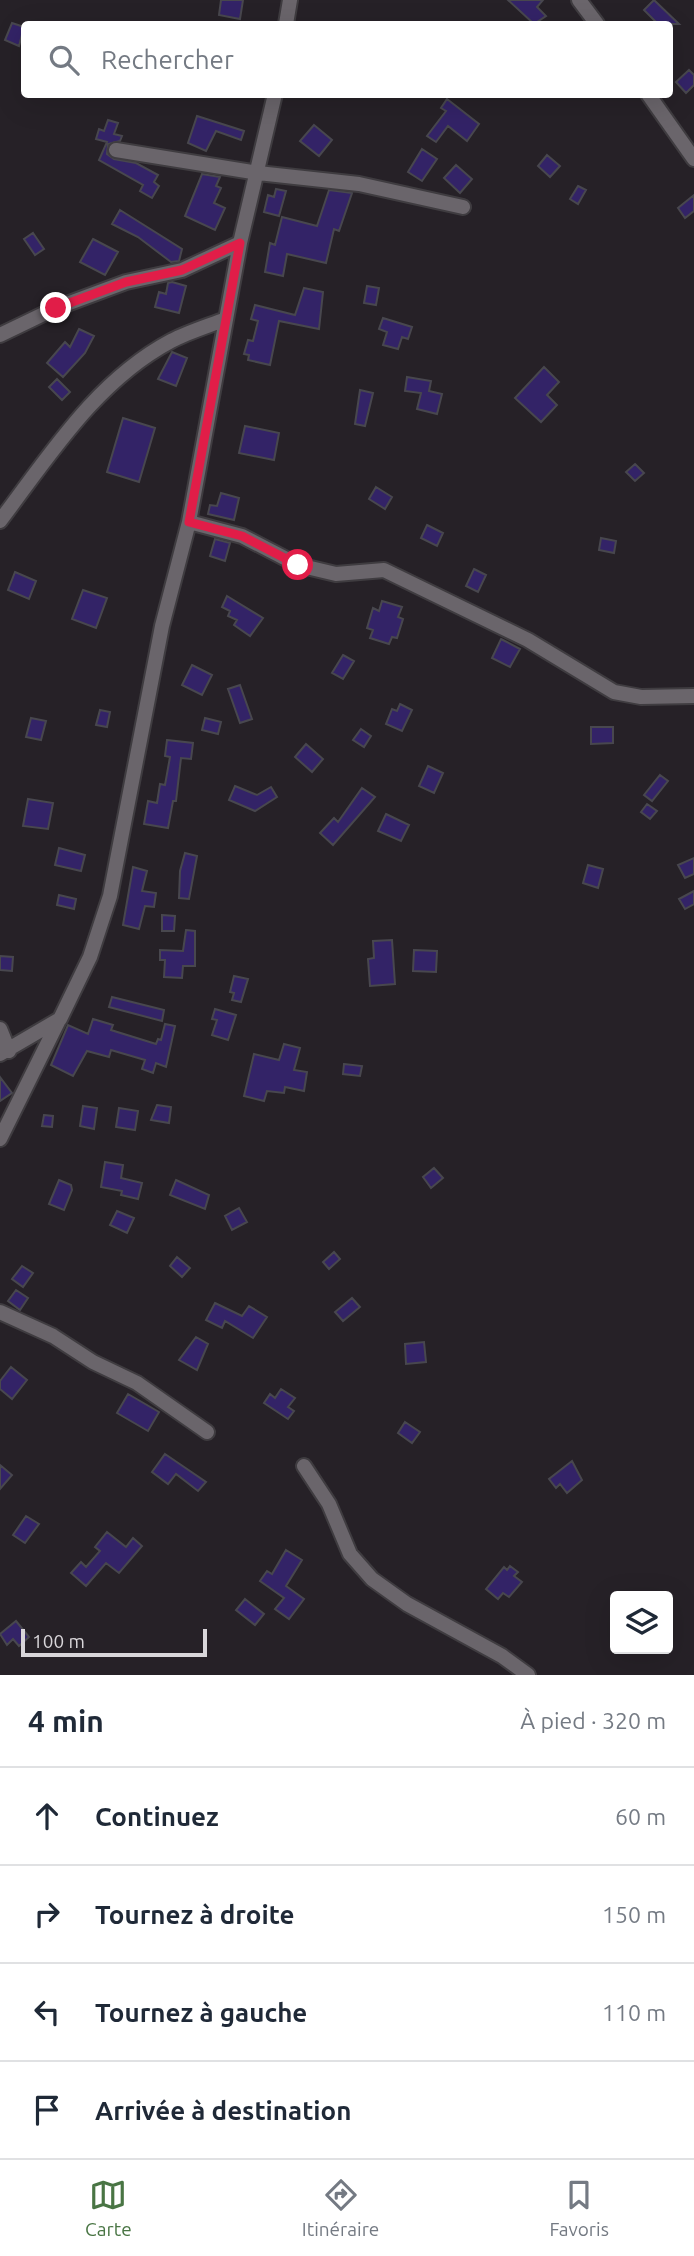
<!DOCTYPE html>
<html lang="fr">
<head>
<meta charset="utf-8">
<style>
	:root { --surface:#fff; --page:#f2f2f3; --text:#1f2937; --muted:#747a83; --line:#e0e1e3; --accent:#497544 }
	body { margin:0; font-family:Ubuntu,sans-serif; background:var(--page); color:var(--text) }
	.controls { position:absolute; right:21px; bottom:21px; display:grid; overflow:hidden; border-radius:7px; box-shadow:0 7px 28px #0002 }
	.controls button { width:63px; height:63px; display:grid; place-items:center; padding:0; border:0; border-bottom:2px solid var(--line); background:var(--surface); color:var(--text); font:35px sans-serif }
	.scale { position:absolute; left:21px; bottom:18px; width:186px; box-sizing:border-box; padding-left:7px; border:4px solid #d9d6da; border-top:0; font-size:19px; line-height:24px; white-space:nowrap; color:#d9d6da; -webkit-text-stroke:5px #262127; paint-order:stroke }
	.stop { position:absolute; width:21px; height:21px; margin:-16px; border:5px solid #e11d48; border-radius:50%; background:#fff }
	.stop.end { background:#e11d48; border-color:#fff; box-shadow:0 2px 7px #0008 }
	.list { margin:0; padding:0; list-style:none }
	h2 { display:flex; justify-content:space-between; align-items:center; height:91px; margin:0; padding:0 28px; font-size:30px }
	h2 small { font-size:23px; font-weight:400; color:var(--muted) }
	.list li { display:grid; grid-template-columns:46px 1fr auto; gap:21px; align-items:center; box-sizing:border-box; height:98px; padding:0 28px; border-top:2px solid var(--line) }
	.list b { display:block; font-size:26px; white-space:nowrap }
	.list em { font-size:23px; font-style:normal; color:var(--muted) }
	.icon { flex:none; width:38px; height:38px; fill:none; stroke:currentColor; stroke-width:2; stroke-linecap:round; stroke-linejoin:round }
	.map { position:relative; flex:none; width:694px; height:1675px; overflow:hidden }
	.search { position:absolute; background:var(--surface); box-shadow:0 7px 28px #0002; left:21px; right:21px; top:21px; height:77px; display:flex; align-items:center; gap:18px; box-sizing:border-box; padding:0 24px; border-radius:7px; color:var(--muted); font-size:26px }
	.sheet { height:483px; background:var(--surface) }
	nav { display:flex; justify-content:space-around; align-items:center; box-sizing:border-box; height:98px; border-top:2px solid var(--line); background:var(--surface); font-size:19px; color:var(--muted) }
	nav a { display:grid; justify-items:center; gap:4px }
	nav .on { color:var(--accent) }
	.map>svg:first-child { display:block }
</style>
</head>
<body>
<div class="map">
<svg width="694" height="1675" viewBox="0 0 694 1675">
	<rect width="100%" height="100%" fill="#262127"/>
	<path fill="#332367" stroke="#48474e" stroke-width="2" d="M221,0h22l-3,19 -21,-4z
		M508,0h35l-6,7 9,9 -12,8z
		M654,0l25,24h-21l-14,-14z
		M12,23l12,4 -5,19 -14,-6z
		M689,70l5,5v10l-8,8 -10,-11z
		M447,99l32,25 -12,17 -19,-15 -12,16 -9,-6 19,-25 -5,-3z
		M197,116l47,15 -3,9 -25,-9 -10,20 -18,-8z
		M108,120l10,3 -4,11 8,2 -2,5 -12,3 -1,10 7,5 22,4 22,12 -4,7 5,4 -7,12 -12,-7 3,-6 -44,-25 8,-18 -11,-3 3,-10 5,2z
		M314,125l18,15 -13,16 -19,-15z
		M422,149l15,10 -15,22 -14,-9z
		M547,155l13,11 -10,11 -12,-11z
		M456,165l16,14 -12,14 -16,-15z
		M202,174l18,3 -4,9 5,2 -7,15 11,5 -10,22 -30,-14z
		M578,186l8,4 -8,14 -8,-5z
		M276,189l10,2 -7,25 -15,-4 4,-17 6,2z
		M329,190l23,3 -13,38 -5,-2 -8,34 -39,-9 -4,22 -18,-4 5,-29 5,2 7,-28 35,9z
		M694,195v16l-9,7 -7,-10z
		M120,210l62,39 -3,12 -8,1 -33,-25 -26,-13z
		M33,233l11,16 -9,6 -11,-16z
		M93,239l25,13 -13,23 -25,-13z
		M172,282l14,4 -7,27 -24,-6 4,-15 7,2 2,-11z
		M367,286l12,2 -3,17 -12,-2z
		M304,288l19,4 -4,37 -40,-8 -9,44 -22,-5 1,-5 -5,-1 4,-14 5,1 5,-20 -7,-2 4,-14 40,10z
		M383,318l29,9 -4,12 -6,-2 -4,12 -15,-4 4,-13 -8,-3z
		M79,329l15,7 -9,17 -22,24 -16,-14 18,-21 5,5z
		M172,352l15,6 -11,28 -18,-7z
		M544,367l15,15 -12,13 10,10 -16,17 -26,-24z
		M407,377l24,4 -2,10 13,3 -5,20 -20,-5 4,-16 -16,-2z
		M57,379l13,13 -8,8 -13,-13z
		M360,390l13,3 -8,33 -10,-2z
		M123,418l32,10 -16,54 -32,-10z
		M245,426l34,7 -5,27 -35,-7z
		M635,464l9,9 -9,8 -9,-9z
		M376,487l16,10 -7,12 -16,-10z
		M221,493l18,5 -5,22 -26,-6 2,-9 7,1z
		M427,525l16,8 -6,13 -16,-8z
		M601,538l15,3 -2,12 -15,-3z
		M215,539l15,4 -5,18 -15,-5z
		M474,569l12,6 -8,17 -12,-6z
		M15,572l21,9 -7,18 -21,-9z
		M83,590l24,8 -11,30 -24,-9z
		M227,596l36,22 -13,18 -16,-11 3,-5 -9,-4 2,-5 -8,-4z
		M382,601l20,6 -4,10 5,2 -6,19 -5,-1 -3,7 -19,-6 3,-8 -6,-2 6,-20 6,3z
		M501,639l19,10 -10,18 -18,-9z
		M343,655l11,6 -11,18 -11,-6z
		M192,665l20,10 -10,20 -20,-10z
		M240,685l12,34 -12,4 -12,-34z
		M400,704l12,6 -10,21 -16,-7 6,-15 5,2z
		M100,710l10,2 -3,15 -11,-2z
		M31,718l15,3 -5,19 -15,-3z
		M205,718l16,4 -3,12 -16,-4z
		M591,727h22v16l-22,1z
		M361,729l10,7 -7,11 -11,-7z
		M167,740l26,3 -2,16 -10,-1 -5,43h-3l-5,27 -24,-4 4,-23 9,2 3,-19 5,1 5,-28 -5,-1z
		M306,744l17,15 -11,13 -17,-15z
		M428,766l15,7 -9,20 -15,-7z
		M660,775l8,6 -16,20 -8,-6z
		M235,786l22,9 14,-8 6,10 -22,14 -26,-11z
		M362,788l13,9 -42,48 -13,-12 14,-15 4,4z
		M28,799l25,4 -5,26 -25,-3z
		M647,804l10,7 -7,8 -9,-7z
		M386,814l23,11 -8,16 -23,-10z
		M59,848l26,7 -4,16 -26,-6z
		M185,853l12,3 -8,43 -10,-1 1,-27z
		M694,858v16l-9,4 -7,-13z
		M588,865l15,4 -5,19 -15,-5z
		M133,867l14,4 -5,20 14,2 -2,14 -9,-1 -6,23 -16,-4z
		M694,891v13l-9,5 -6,-10z
		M59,895l17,4 -2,10 -17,-4z
		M162,915l13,1 -1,15h-12z
		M186,930l9,1v35h-12l-1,12 -18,-1 1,-17h-5v-10l23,1z
		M392,940l3,44 -25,2 -2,-27 6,-1 -1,-17z
		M414,950l23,1 -1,21 -23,-1z
		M0,956l13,1 -1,14 -12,-1z
		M234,976l14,3 -7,23 -9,-2 2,-7 -4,-1z
		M112,997l52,13 -2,11 -53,-14z
		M215,1009l21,6 -8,25 -16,-5 5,-15 -5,-1z
		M93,1019l20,6 -2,5 45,14 2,-5 3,1 4,-16 10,2 -9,41 -10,-4 -3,10 -11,-4 3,-9 -34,-10 -2,7 -22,-6 -14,25 -22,-11 17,-40 20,9z
		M284,1044l16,4 -6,22 13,2 -3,19 -19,-4 -1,6 -17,-2 -3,10 -20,-5 10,-42 25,6z
		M344,1064l18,2 -2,10 -17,-2z
		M0,1077l12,16 -12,8z
		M157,1105l14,2 -2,16 -18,-3z
		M83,1106l14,2 -3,21 -14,-3z
		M119,1108l19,3 -3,19 -19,-3z
		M44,1115l9,1 -1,11 -10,-1z
		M105,1162l18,3 -2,13 21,5 -4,16 -17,-4 1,-4 -21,-4z
		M434,1168l9,10 -12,10 -8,-11z
		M59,1180l12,5 1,5 -8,20 -15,-6z
		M176,1180l33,15 -4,14 -35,-14z
		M239,1208l8,14 -15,8 -7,-14z
		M117,1211l17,7 -7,15 -17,-8z
		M334,1252l6,7 -11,10 -6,-7z
		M177,1257l13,11 -8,9 -12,-11z
		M22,1266l11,7 -10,14 -11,-8z
		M16,1290l12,8 -8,12 -12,-9z
		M352,1298l8,9 -17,14 -8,-9z
		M215,1303l27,13 7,-10 18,11 -14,21 -28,-17 -3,7 -16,-8z
		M196,1337l12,7 -11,26 -18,-10z
		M424,1342l2,20 -20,2 -1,-20z
		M11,1367l16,13 -15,19 -12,-10v-8z
		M281,1389l14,9 -7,9 6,4 -6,8 -24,-16 6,-9 5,4z
		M128,1394l31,18 -11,19 -31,-18z
		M405,1422l15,10 -8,11 -14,-10z
		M165,1454l41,28 -8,9 -22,-17 -8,10 -16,-12z
		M572,1461l10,19 -15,13 -7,-9 -4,4 -7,-9z
		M0,1465l12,10 -12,14z
		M26,1516l13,8 -14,19 -12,-8z
		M107,1532l19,15 7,-9 9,8 -23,27 -13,-10 -20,23 -15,-13 10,-11 5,5 14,-16 -5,-4z
		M286,1550l16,10 -16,26 18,13 -15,20 -14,-10 9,-11 -24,-17 7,-10 5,3z
		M510,1566l8,6 -4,4 8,6 -13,15 -6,-4 -5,6 -12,-10 18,-22 3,3z
		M245,1599l19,15 -9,11 -19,-15z
		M16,1621l13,16 -10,9 -6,-7 -6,6 -7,-11z"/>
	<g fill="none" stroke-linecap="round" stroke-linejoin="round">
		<g stroke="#3f3c40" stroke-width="18">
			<path id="minor" d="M579,0l18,24
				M286,24l4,-24
				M648,94l46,65
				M116,150l142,23 101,11 104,23
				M0,335l56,-27 70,-26 56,-12 58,-27
				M0,521c50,-66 96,-140 171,-180 17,-9 37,-15 55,-22
				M189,522l53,14 56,29 38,9 48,-4 144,70 86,52 27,5 53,-1
				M0,1029l9,22
				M0,1054l60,-35 30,-62 20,-61 52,-270 27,-104 51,-279 35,-149
				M0,1139l59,-119
				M0,1312l53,24 40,26 44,21 70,49
				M304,1466l25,38 21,50 22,25 35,25 95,52 26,19"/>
		</g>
		<use href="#minor" stroke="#6a656b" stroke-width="14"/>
	</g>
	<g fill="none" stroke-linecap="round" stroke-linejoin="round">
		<path stroke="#e11d48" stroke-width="9" d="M56,308l70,-26 56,-12 58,-27 -51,279 53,14 56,29"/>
	</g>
</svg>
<div class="controls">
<button><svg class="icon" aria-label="layers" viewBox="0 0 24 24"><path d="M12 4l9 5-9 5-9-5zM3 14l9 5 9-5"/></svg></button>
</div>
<div class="scale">100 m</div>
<div class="stop" style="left:298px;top:565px"></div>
<div class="stop end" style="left:56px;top:308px"></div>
<div class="search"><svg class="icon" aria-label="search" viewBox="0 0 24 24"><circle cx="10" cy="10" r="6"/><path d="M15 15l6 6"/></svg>Rechercher</div>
</div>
<section class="sheet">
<h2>4 min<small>À pied · 320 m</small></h2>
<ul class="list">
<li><svg class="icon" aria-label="ahead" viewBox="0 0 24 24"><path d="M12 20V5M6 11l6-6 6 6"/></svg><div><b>Continuez</b></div><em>60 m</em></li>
<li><svg class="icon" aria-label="right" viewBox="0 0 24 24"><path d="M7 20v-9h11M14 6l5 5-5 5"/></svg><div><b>Tournez à droite</b></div><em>150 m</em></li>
<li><svg class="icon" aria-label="left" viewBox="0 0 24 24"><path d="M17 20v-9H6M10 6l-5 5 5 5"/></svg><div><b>Tournez à gauche</b></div><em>110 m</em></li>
<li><svg class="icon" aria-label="arrive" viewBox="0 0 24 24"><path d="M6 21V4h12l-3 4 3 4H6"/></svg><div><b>Arrivée à destination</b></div></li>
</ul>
</section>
<nav>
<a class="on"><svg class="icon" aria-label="map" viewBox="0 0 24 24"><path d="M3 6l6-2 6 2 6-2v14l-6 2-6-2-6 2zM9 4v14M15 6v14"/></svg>Carte</a>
<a><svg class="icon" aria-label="directions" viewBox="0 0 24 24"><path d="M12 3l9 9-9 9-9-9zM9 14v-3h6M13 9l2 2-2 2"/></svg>Itinéraire</a>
<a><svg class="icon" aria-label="saved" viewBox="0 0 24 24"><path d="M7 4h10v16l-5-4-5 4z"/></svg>Favoris</a>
</nav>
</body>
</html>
